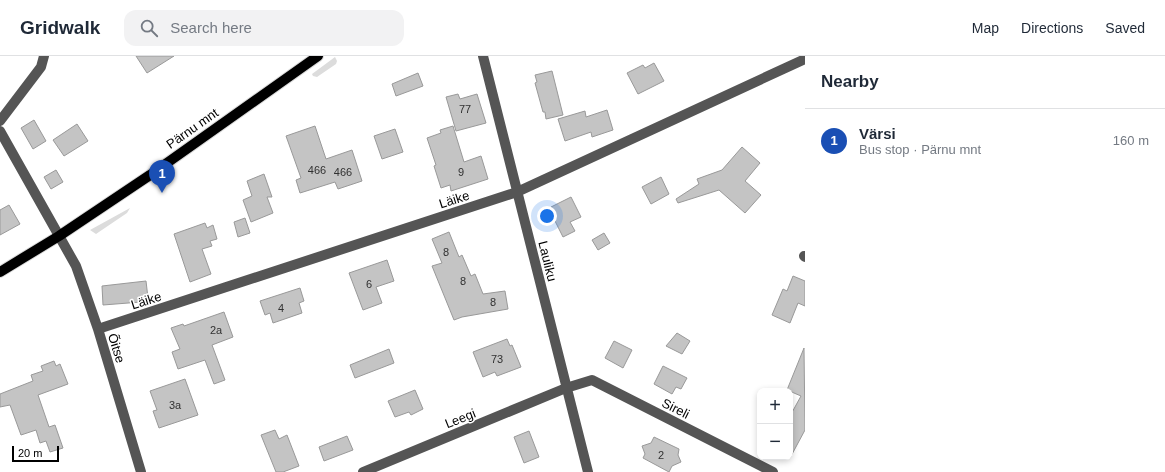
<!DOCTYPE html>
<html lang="en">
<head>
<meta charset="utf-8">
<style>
	:root { --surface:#fff; --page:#f2f2f3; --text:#1f2937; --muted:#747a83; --line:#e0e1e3; --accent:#7c3aed }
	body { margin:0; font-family:Arial,sans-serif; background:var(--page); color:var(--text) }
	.controls { position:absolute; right:12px; bottom:12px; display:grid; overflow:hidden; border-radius:8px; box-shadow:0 2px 6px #0003 }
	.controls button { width:36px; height:36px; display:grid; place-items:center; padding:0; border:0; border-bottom:1px solid var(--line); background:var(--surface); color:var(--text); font:20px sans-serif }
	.scale { position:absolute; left:12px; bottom:10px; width:47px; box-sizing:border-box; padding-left:4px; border:2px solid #000; border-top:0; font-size:11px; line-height:14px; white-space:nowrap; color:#000; -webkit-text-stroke:3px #fff; paint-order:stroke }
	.you { position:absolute; left:547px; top:160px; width:14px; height:14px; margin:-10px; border:3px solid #fff; border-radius:50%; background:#1a73e8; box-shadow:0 0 0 6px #1a73e833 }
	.badge { display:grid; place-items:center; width:26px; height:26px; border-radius:50%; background:var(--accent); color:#fff; font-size:13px; font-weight:700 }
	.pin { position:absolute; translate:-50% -33px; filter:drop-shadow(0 1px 2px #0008) }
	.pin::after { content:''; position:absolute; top:21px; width:14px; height:12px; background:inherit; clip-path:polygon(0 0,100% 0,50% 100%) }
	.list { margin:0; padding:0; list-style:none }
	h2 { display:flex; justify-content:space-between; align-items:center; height:52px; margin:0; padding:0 16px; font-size:17px }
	h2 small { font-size:13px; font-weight:400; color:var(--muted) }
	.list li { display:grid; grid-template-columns:26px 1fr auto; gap:12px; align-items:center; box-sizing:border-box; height:64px; padding:0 16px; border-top:1px solid var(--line) }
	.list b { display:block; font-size:15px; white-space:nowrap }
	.list p { margin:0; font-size:13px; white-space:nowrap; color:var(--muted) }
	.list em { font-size:13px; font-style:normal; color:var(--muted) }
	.icon { flex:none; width:22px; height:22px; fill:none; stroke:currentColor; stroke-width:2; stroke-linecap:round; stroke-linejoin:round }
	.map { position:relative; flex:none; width:805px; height:416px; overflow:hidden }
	header { display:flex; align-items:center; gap:24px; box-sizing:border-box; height:56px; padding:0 20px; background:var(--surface); border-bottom:1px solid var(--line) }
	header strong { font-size:19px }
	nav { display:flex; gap:22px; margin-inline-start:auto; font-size:14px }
	.search { width:280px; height:36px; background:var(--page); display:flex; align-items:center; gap:10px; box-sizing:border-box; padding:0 14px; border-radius:12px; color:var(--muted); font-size:15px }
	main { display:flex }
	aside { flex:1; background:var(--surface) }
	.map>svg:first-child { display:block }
</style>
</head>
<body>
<header>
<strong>Gridwalk</strong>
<div class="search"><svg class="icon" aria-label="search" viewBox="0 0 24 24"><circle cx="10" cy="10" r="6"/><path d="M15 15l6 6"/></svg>Search here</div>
<nav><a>Map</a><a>Directions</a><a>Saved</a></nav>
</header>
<main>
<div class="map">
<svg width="805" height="416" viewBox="0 0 805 416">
	<rect width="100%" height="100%" fill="#fff"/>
	<path fill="#dcdcdc" d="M335,1l2,4 -1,3 -19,13 -4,-1 -1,-2z
		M130,152l-3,5 -31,21 -6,-4z"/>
	<path fill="#c4c4c4" stroke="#999" d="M136,0h38l-27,17z
		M654,7l10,18 -26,13 -11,-21 16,-8 2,3z
		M552,15l11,44 -17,4 -1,-7h-2l-8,-29 2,-1 -2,-7z
		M418,17l5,13 -27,10 -4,-12z
		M458,38l2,5 17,-5 9,29 -30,8 -10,-34z
		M607,54l6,20 -21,7 -1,-5 -26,9 -7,-22 27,-8 1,6z
		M34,64l12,21 -13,8 -12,-21z
		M77,68l11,17 -24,15 -11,-16z
		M315,70l11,33 26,-9 10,31 -24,8 -3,-7 -35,11 -4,-13 5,-2 -15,-42z
		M453,70l11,36 17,-6 7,23 -37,12 -1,-6 -9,3 -7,-22 2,-1 -9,-27 14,-5 -1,-3z
		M395,73l8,23 -21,7 -8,-23z
		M742,91l18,16 -15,18 16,14 -16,18 -26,-23 -41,13 -2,-4 23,-15 -2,-5 25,-9z
		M56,114l7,12 -12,7 -7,-12z
		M264,118l8,23h-5l6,16 -22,9 -8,-22 9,-4 -5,-15z
		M661,121l8,17 -18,10 -9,-17z
		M571,141l10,20 -11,5 5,9 -12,6 -11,-22 2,-1 -3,-7z
		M9,149l11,19 -20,11v-25z
		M245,162l5,15 -12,4 -4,-15z
		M205,167l2,5 6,-3 4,14 -7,2 2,5 -10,3 9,25 -21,8 -16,-48z
		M449,176l10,25 3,-2 9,21 4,-2 8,20 22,-3 3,18 -46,8 -8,3 -22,-54 10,-3 -10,-24z
		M604,177l6,10 -12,7 -6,-10z
		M387,204l7,21 -18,6 6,16 -19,7 -14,-37z
		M793,220l12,5v25l-7,-3 -8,20 -18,-8 11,-26 4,2z
		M146,225l2,17h-8l1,4 -38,3 -1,-19z
		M300,232l4,13 -5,2 3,10 -29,10 -3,-10 -5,2 -5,-14z
		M224,256l9,25 -21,8 13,35 -11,4 -9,-24 -27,9 -6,-17 8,-3 -9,-21 12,-4 1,2z
		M677,277l13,8 -8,13 -16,-8z
		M507,283l3,7 2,-1 9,22 -24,9 -2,-4 -12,5 -10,-25z
		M614,285l18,9 -9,18 -18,-10z
		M804,292l1,82 -15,28v-42l11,-20 -14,-6z
		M389,293l5,14 -39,15 -5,-13z
		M54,305l2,5 4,-2 8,20 -30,11 11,32 6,-2 8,23 -13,4 -4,-11 -6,2 -4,-13 -15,5 -11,-30 -10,2v-13l33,-13 -2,-6 12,-4 -2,-5z
		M663,310l24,12 -6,11 -5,-2 -4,7 -18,-10z
		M185,323l13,36 -39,13 -6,-17 4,-1 -7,-19z
		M415,334l8,19 -12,6 -2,-3 -14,5 -7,-16z
		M275,374l4,9 8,-4 12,31 -16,6h-7l-15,-37z
		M529,375l10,26 -15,6 -10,-26z
		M347,380l6,14 -29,11 -5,-14z
		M654,381l25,12 -1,6 3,7 -9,4 -3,6 -26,-14 2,-4 -3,-8 9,-3z"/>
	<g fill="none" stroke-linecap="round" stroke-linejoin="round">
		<g stroke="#dbdbdb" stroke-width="12">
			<path id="major" d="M0,216l59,-36 91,-61 168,-119"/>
		</g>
		<path stroke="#555" stroke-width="10" d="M483,0l105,416
			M0,65l41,-54 3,-11
			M0,75l76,135 22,63 43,143
			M804,200l1,1
			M98,273l419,-137 288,-133
			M363,416l203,-84 26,-8 181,92"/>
		<use href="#major" stroke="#000" stroke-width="10"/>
	</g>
	<g text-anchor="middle" stroke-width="3" stroke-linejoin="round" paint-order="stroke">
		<g font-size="11" fill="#313131">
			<text x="465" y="57">77</text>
			<text x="317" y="118">466</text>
			<text x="343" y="120">466</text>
			<text x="461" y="120">9</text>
			<text x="446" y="200">8</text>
			<text x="463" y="229">8</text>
			<text x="369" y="232">6</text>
			<text x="493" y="250">8</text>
			<text x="281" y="256">4</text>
			<text x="216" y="278">2a</text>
			<text x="497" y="307">73</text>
			<text x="175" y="353">3a</text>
			<text x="661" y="403">2</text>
		</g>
		<g font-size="13" fill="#000" stroke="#fff">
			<text transform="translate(192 72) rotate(-35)" y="5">Pärnu mnt</text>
			<text transform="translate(454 143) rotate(-18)" y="5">Läike</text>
			<text transform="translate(548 205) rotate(76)" y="5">Lauliku</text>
			<text transform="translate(146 244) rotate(-18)" y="5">Läike</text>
			<text transform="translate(117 292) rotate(73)" y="5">Õitse</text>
			<text transform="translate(676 352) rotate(27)" y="5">Sireli</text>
			<text transform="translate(460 362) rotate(-22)" y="5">Leegi</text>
		</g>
	</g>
</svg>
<div class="controls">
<button>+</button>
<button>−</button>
</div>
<div class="scale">20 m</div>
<div class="you"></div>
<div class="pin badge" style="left:162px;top:137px;background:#1a4fb4">1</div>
</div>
<aside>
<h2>Nearby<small></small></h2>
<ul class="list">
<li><span class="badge" style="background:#1a4fb4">1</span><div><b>Värsi</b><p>Bus stop · Pärnu mnt</p></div><em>160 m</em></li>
</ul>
</aside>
</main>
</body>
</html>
